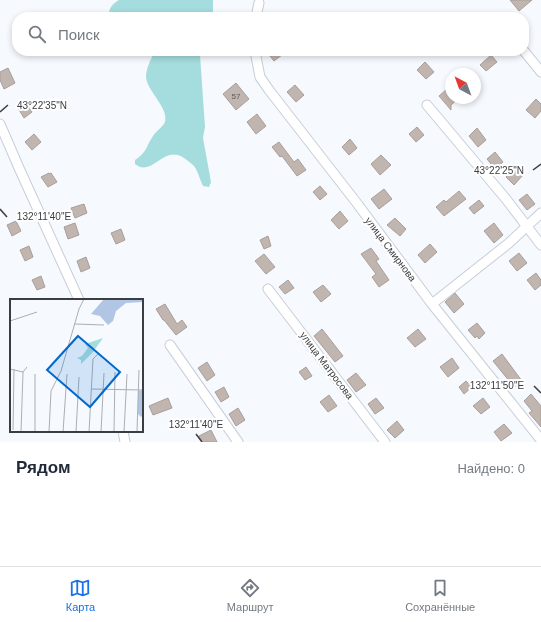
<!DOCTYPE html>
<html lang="ru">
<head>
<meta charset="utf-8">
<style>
	:root { --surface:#fff; --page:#f2f2f3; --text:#1f2937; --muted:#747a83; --line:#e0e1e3; --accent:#1a73e8 }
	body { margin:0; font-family:Helvetica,sans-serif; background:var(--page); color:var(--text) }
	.compass { position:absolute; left:445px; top:68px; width:36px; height:36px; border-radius:50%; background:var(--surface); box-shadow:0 2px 6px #0003; rotate:319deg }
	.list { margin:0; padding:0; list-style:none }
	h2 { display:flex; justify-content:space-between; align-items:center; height:52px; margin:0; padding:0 16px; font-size:17px }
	h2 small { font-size:13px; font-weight:400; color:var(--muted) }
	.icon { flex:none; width:22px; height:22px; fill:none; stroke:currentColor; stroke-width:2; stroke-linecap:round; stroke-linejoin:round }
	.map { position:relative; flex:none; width:541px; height:442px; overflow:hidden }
	.search { position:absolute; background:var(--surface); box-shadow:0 2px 6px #0003; left:12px; right:12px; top:12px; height:44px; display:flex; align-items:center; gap:10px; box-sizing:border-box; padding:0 14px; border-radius:16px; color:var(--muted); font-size:15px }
	.sheet { height:124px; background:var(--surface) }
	nav { display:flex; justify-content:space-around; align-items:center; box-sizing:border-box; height:56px; border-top:1px solid var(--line); background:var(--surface); font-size:11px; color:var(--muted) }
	nav a { display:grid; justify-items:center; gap:2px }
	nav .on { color:var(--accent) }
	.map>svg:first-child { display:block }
</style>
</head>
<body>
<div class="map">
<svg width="541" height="442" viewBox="0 0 541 442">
	<rect width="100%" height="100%" fill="#f6f9fd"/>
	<path fill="#a5dcde" d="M119,0h94v17h-58l-6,-3 -14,3h-26c-1,-8 3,-13 10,-17z
		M155,51h47l-2,4 5,72 -2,11 8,44 -2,5 -6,-1c-3,-6 -5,-15 -9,-20 -3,-3 -7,-6 -10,-8 -21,-14 -31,20 -49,6v-4c13,-9 10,-12 18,-24 3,-5 10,-9 12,-14 4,-14 -18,-31 -19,-45 0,-9 5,-18 9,-26z"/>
	<path fill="#c1b5af" stroke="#aa9e99" d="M510,0h22l-13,11z
		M266,51h21l-13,10z
		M491,55l6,7 -11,9 -6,-6z
		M425,62l9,10 -8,7 -9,-9z
		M8,68l7,15 -11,6 -4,-9v-8z
		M236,83l13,16 -13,11 -13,-16z
		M295,85l9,10 -8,7 -9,-10z
		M447,89l4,5v4h8l-8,7v5l-12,-14z
		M536,99l5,5v7l-6,7 -9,-8z
		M26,103l6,9 -8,6 -6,-10z
		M257,114l9,12 -10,8 -9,-12z
		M417,127l7,8 -8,7 -7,-8z
		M477,128l9,12 -8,7 -9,-11z
		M34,134l7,8 -9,8 -7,-8z
		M350,139l7,9 -8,7 -7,-8z
		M279,142l15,20 4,-3 8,11 -9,6 -15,-20 -2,1 -8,-10z
		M495,152l8,10 -8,7 -8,-10z
		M381,155l10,10 -11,10 -9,-11z
		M516,166l8,8 -10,11 -8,-8z
		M49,173v1l2,-1 6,9 -9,5 -7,-10z
		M320,186l7,8 -7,6 -7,-8z
		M384,189l8,10 -13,10 -8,-10z
		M459,191l7,8 -22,17 -8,-9 8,-7 2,2z
		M527,194l8,10 -8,6 -8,-10z
		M479,200l5,6 -10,8 -5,-6z
		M84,204l3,9 -12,5 -4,-10z
		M340,211l8,10 -9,8 -8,-9z
		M395,218l11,11 -6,7 -13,-11z
		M16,221l5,10 -9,5 -5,-11z
		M75,223l4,12 -11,4 -4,-12z
		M494,223l9,12 -9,8 -10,-12z
		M121,229l4,11 -9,4 -5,-11z
		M268,236l3,10 -7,3 -4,-9z
		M430,244l7,8 -12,11 -7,-8z
		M29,246l4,11 -8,4 -5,-11z
		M371,248l8,11 -3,2 13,19 -10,7 -7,-10 4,-3 -15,-20z
		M519,253l8,10 -10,8 -8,-10z
		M264,254l11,13 -9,7 -11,-13z
		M86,257l4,11 -9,4 -4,-11z
		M536,273l5,7v5l-6,5 -8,-10z
		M41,276l4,11 -8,3 -5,-10z
		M288,280l6,8 -9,6 -6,-7z
		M323,285l8,9 -10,8 -8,-10z
		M455,293l9,11 -10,9 -9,-11z
		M165,304l12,20 5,-4 5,7 -11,8 -12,-15h-1l-7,-11z
		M477,323l8,10 -6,6 -2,-3 -2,2 -7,-8z
		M322,329l21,27 -8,6 -21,-26z
		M418,329l8,10 -11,8 -8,-9z
		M502,354l20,27 -8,6 -21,-26z
		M452,358l7,10 -11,9 -8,-10z
		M207,362l8,13 -8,6 -9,-13z
		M306,367l6,9 -7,4 -6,-8z
		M356,373l10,12 -10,7 -9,-12z
		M466,381l6,6 -8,7 -5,-7z
		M224,387l5,10 -8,5 -6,-10z
		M531,394l10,12v21l-12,-14 3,-2 -8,-10z
		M329,395l8,11 -9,6 -8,-10z
		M168,398l4,10 -19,7 -4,-9z
		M376,398l8,10 -9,6 -7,-10z
		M483,398l7,9 -9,7 -8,-8z
		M238,408l7,12 -9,6 -7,-12z
		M397,421l7,9 -9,8 -8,-8z
		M504,424l8,9 -11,8 -7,-9z
		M211,430l6,12h-15l-3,-6z"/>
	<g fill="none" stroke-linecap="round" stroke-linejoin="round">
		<g stroke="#c7ced8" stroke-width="11">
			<path id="street" d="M256,17l3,-14
				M255,51l5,26 9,13 87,112 76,102 109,136
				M524,51l17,21
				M427,105l79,94 35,46
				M0,124l19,44 60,132
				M268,289l117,153
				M432,304l77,-61 32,-30
				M170,345l68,97
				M123,431l2,11"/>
		</g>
		<use href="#street" stroke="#fff" stroke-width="9"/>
	</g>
	<path fill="none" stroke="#3a3d41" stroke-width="1.5" d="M0,112l8,-7M533,170l8,-6M0,209l7,8M534,386l7,7M196,434l6,8"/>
	<g text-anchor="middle" stroke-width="4" stroke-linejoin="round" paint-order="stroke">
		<g font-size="8" fill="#5c5b5c">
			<text x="236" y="99">57</text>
		</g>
		<g font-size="10" fill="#3a3d41" stroke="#fff">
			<text transform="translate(391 249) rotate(53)" y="4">улица Смирнова</text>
			<text transform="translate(327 365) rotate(53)" y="4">улица Матросова</text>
		</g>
	</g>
	<g transform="translate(10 299)">
		<rect width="133" height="133" fill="#f6f9fd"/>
		<path d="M94,0h39v3l-17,1 -10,8 -3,10 -5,4 -8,-9 -9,-2zM133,91v25l-2,2 -3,-3v-23z" fill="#b1c6e5"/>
		<path d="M93,39l-10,14 -12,12v-4l-4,-2 5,-2 6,-8 -3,-4z" fill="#a5dcde"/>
		<path fill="none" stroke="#abaeb2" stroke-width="1" d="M0,22l27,-9M65,25l29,1M0,70l13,3 4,-5M81,90l52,1M3,131l1,-61M127,132l2,-61M11,133l2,-60M25,133v-58M39,133l2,-41 10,-20 18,-62 5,-10M53,133l4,-58M66,133l3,-55M79,133l4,-73 5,-5M91,133l3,-59M104,133l1,-60M114,133l3,-58"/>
		<path fill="#0168d0" fill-opacity="0.15" stroke="#0168d0" stroke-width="2" d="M68,37l42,36 -30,35 -43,-37z"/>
		<rect width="133" height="133" fill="none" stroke="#3a3d41" stroke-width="2"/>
	</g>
	<g font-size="10" text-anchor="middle" fill="#3a3d41" stroke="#fff" stroke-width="4" stroke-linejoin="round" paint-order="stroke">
		<text x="42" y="109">43°22'35"N</text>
		<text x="499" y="174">43°22'25"N</text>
		<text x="44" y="220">132°11'40"E</text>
		<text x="497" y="389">132°11'50"E</text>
		<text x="196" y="428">132°11'40"E</text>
	</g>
</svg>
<svg class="compass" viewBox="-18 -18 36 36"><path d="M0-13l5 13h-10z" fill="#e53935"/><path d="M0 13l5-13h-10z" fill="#747a83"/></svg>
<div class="search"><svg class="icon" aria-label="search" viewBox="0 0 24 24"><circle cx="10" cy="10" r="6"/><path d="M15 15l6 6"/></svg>Поиск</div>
</div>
<section class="sheet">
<h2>Рядом<small>Найдено: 0</small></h2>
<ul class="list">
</ul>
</section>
<nav>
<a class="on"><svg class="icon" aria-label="map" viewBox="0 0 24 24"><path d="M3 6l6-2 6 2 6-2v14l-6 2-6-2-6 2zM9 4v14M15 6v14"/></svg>Карта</a>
<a><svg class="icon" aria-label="directions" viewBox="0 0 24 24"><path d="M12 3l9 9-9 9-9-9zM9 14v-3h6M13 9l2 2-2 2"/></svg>Маршрут</a>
<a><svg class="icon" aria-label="saved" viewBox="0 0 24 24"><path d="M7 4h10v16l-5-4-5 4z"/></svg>Сохранённые</a>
</nav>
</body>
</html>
